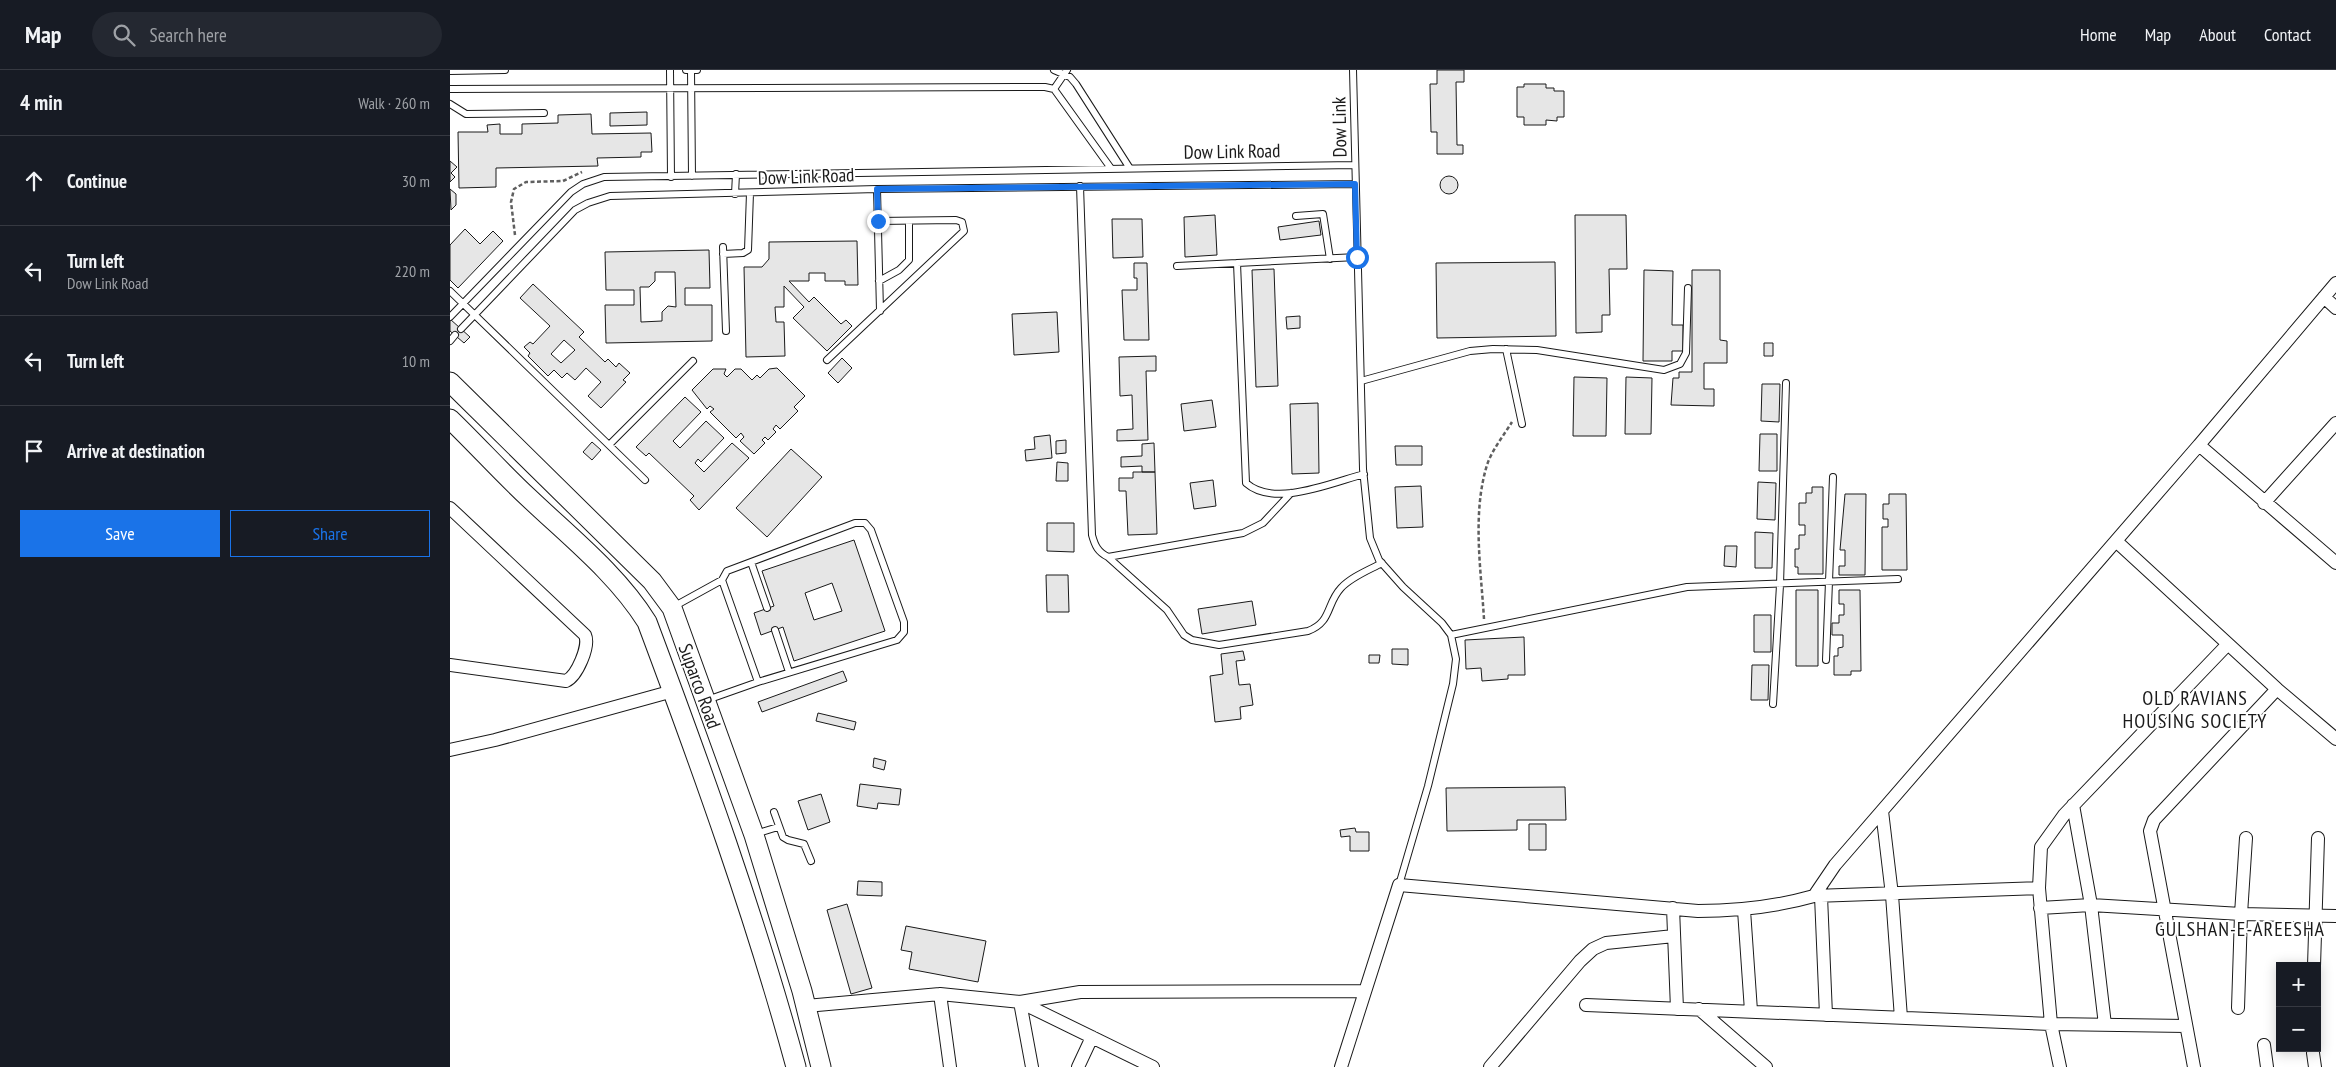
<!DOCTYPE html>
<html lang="en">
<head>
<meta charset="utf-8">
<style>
	:root { --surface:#171b24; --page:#242831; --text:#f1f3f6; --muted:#9ea1a6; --line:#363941; --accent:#1a73e8 }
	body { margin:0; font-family:"PT Sans Narrow",sans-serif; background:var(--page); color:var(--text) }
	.controls { position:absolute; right:15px; bottom:15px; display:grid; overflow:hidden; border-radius:0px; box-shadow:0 2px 12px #0003 }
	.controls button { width:45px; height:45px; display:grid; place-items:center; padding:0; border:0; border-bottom:1px solid var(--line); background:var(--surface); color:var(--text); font:25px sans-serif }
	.stop { position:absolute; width:15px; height:15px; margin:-11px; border:4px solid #1a73e8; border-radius:50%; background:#fff }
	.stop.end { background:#1a73e8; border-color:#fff; box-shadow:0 1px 5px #0008 }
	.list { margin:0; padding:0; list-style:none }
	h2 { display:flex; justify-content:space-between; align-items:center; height:65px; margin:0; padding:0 20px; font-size:21px }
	h2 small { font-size:16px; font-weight:400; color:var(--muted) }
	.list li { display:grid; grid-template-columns:32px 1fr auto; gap:15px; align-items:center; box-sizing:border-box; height:90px; padding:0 20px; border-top:1px solid var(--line) }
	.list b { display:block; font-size:19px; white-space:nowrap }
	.list p { margin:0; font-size:16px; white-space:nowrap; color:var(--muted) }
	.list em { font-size:16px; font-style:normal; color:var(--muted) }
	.actions { display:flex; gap:10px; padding:15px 20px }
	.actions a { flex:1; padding:11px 0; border:1px solid var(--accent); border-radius:0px; text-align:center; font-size:18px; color:var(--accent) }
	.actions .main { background:var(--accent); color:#fff }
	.icon { flex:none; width:28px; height:28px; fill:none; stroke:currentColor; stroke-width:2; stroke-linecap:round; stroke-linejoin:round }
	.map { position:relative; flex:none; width:1886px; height:997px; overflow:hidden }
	header { display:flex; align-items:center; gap:30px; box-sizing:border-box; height:70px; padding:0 25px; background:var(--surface); border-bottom:1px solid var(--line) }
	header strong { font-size:24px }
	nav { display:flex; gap:28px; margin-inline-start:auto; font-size:18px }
	.search { width:350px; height:45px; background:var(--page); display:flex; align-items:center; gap:12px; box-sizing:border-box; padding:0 18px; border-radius:28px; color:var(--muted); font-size:19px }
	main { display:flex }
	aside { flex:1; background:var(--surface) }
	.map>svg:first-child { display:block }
</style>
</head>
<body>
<header>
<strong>Map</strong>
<div class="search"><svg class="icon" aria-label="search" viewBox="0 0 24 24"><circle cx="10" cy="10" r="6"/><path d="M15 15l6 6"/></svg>Search here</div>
<nav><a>Home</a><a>Map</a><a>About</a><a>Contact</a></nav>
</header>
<main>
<aside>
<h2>4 min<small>Walk · 260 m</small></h2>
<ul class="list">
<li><svg class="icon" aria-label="ahead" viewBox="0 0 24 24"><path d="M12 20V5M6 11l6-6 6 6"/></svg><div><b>Continue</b></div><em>30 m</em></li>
<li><svg class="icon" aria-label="left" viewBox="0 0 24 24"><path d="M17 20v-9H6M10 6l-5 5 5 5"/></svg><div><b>Turn left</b><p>Dow Link Road</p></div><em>220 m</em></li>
<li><svg class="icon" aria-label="left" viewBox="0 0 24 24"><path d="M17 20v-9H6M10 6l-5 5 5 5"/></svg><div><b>Turn left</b></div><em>10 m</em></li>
<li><svg class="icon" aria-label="arrive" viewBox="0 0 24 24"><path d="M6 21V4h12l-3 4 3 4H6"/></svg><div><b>Arrive at destination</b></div></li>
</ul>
<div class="actions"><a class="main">Save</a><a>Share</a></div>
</aside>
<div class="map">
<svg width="1886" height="997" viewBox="0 0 1886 997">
	<rect width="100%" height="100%" fill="#fff"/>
	<path fill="#e6e6e6" stroke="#1a1a1a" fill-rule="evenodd" d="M987,0h27v12h-8l1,63h6v9h-26v-22h-6l-1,-48h7z
		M1074,14h22v4h8v3h10v26h-7v4l-11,-1v5h-22v-8h-7v-30h7z
		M197,42v13l-37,1v-13z
		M141,44l1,20 59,-1 1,19h-11v5l-44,1 1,8 -102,2v19l-37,1 -1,-56h30l-1,-7 13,-1v10h22v-10l36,-1v-8z
		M0,91l7,6 -6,6 4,4 -5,5z
		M990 115a9 9 0 1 1 18 0a9 9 0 1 1-18 0Z
		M0,119l6,5v11l-5,5z
		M765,145l2,40 -32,2 -1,-40z
		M1125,145h51l1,54h-18l1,46h-8v17l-26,1z
		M662,149h30l1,38 -30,1z
		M869,151l2,14 -41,5 -2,-13z
		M15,159l15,15 13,-13 10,10 -45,47 -8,-8v-35z
		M407,171l1,44h-13v-4h-20v-8h-16v8h-20l20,21 5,-5 27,27 5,-4 6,6 -25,25 -34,-33 11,-11 -20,-21v21h-9l1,15h8l1,34 -39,1 -2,-90h18l7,-8v-17z
		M259,180l1,38h-25v17h27v36l-106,2 -1,-38h29v-15h-28l-1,-38zM205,202h20l1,35 -8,-1 -6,6v9l-21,1 -1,-35h9l6,-6z
		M1105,192l1,74 -119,2 -1,-75z
		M684,193h13l2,77h-25l-2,-50h15v-12h-3z
		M824,199l4,117 -22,1 -4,-117z
		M1194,200l29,1 -1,54h11v26h-11v10h-29z
		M1242,200h28v70l7,1v22h-23v26h10v17l-43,-1 2,-27h6v-6h13z
		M83,214l51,48 -5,5 26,25 3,-3 8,8 3,-4 11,10 -7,7 3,2 -25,26 -13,-12 13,-14 -15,-14 -11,12 -8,-7 -5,5 -8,-8 -6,6 -20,-20 2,-3 -6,-6 6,-5 3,2 17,-18 -30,-28zM114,270l11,10 -14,13 -10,-9z
		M607,242l2,40 -45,3 -2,-41z
		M850,246v12l-13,1 -1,-12z
		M0,249l20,18 -6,6 -14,-12z
		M1314,273h9v13h-9z
		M706,286v15h-10l2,69 -31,1v-11l16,-1 -1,-34 -12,1 -1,-39z
		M392,288l10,10 -14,15 -10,-10z
		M327,298l28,28 -11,11 4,4 -18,18 -4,-4 -3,4 3,3 -8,8 -3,-3 -3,3 3,3 -11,11 -14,-13 4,-4 -3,-4 -5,5 -26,-26 4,-3 -4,-3 -3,3 -15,-19 21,-21h13l-2,5 3,3 8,-8h6l11,11 5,-5 3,3 9,-9z
		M1124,307l33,1 -1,58h-33z
		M1176,307l26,1 -1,56h-26z
		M1312,314h18l-1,38 -18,-1z
		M235,327l16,15 -28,29 7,7 26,-27 18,17 -23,24 -3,-3 -3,4 9,9 28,-29 17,15 -50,52 -9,-10 4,-4 -45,-43 -3,3 -10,-9z
		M762,330l4,27 -32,4 -3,-27z
		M868,333l1,70 -27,1 -2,-70z
		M1310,364h17v37h-18z
		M600,365l2,23 -26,3 -1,-11 10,-1 -1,-12z
		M616,370v13l-10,1v-13z
		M142,372l9,8 -9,10 -9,-8z
		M704,373l1,29h-13v-6l-21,1v-10l21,-1v-12z
		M945,376h27v19h-26z
		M341,379l31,28 -55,60 -31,-29z
		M607,392l11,1v18h-12z
		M683,402h22l2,62 -29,1 -2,-44h-7v-13h14z
		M763,410l3,26 -22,3 -4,-26z
		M1308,412l18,1 -1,37 -18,-1z
		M971,416l2,41 -26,1 -2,-41z
		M1362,417h11v87h-25v-7h-3v-18h4v-14h6v-10h-6v-22h7v-10h6z
		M1395,424h21l-1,81h-26v-9h6v-16h-5z
		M1439,424h17l1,76h-25v-43h6v-8h-5v-15h6z
		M597,453h27v29l-27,-1z
		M1305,462l18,1 -1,35h-17z
		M404,470l31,91 -91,30 -11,-34 -22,8 -7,-22 20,-7 -12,-35zM382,513l10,28 -28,9 -9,-27z
		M1275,476h12l-1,21 -12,-1z
		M596,505h22l1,37h-22z
		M1346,520h22v76h-22z
		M1389,520h21l1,81h-10v4h-17v-19h4v-8l5,-1v-12h-11v-12h7v-8h5v-11h-5z
		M802,531l4,24 -54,9 -4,-25z
		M1304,545h17v37h-17z
		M1074,567l1,38h-17v4l-26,2 -1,-13 -15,1 -1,-29z
		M942,579h16v16l-16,-1z
		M793,581l2,9 -9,1 3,24 11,-1 3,21 -13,2 1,12 -26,3 -5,-46 13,-2 -2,-20z
		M919,585h11l-1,8h-10z
		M1302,595h17l-1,35h-17z
		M393,601l4,10 -85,31 -4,-10z
		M368,643l38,9 -2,8 -38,-9z
		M424,688l12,3 -2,9 -11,-3z
		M410,714l41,5 -2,16 -21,-2 -1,6 -20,-3z
		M1115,717l1,33h-49v10l-70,1 -1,-43z
		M371,724l9,28 -22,8 -10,-29z
		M1079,754h17v26h-17z
		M905,758l1,4h13v19h-19v-15l-9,1 -1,-7z
		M408,811l24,1v14l-25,-1z
		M397,834l25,84 -21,6 -24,-84z
		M456,856l80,15 -8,41 -69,-13 3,-17 -11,-2z"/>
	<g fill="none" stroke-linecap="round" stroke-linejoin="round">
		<g stroke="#1a1a1a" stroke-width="8">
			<path id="lane" d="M220,0l1,107
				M236,0h11
				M241,0l1,106
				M604,0l16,7 6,7 53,83
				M903,0l10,399 7,69 9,22 24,27 39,36 9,12 5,24 -3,25 -25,102 -29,99
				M0,1l55,-1
				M0,19l595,-2 9,2 56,78
				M604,19l13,-19
				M0,34l16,10 78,-1
				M630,116l12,349c3,11 6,17 16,22l135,-24 20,-10 28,-30
				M427,119l3,122
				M285,124l1,-20
				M846,146l27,-2 7,45
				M273,177l3,84
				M273,184l20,-1 5,-3 2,-57
				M787,193l9,220c28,25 85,0 118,-9
				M727,196l180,-9
				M429,211l20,-11 10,-10v-39
				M0,221l195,189
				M0,247l121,-125 12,-8 21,-7 751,-12
				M11,259l114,-119 13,-7 22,-7 267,-7 478,-5
				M0,271l5,-6
				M1056,279l16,75
				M377,290l137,-129 -2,-9 -6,-2 -78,1
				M911,311l109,-30 23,-2 44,1 127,20 16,-6 6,-11 2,-65
				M159,375l84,-84
				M658,487l59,53 17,25 8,5 27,5 89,-14c24,-9 18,-27 33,-43 10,-11 28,-18 41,-25
				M301,492l16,46
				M272,510l5,-9 128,-48h10l6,7 33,92v10l-7,8 -139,42
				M223,537l49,-27 36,102 -51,18
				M325,560l14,42
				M1001,565l236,-48 211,-8
				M1376,590l7,-183
				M1323,634l7,-119 6,-202
				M324,742l9,25 5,3 16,4 7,17
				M305,764l23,-7"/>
		</g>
		<g stroke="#1a1a1a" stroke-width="14">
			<path id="street" d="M1886,213l-137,162 137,118
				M1874,227l12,11
				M1814,433l72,-80
				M0,438l135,127c5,11 -8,41 -19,46l-116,-16
				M1666,471l161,148 59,50
				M0,680l45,-10 178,-49
				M1623,735l18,100 14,120
				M1432,741l10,84 9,123
				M1589,818l2,-41 23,-32 164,-171
				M1364,826l225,-8 12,136 9,43
				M1371,826l5,119
				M1223,838l4,101
				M1590,838l51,-3 150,9 95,2
				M1294,840l7,101
				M1864,896l4,-128
				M490,924l10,73
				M1136,935l465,19 135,2
				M356,936l134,-12 80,8 133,65
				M1788,938l3,-94 5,-76
				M1249,939l67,58
				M1814,975l3,22
				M1863,983l2,14
				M582,997l-12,-65 60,-10 285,-1
				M628,997l14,-30
				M891,997l58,-182 299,26c40,0 77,-4 116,-15l21,-31 364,-420
				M1040,997l90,-106 13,-12 13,-6 68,-7
				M1744,997l-44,-236 4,-11 123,-131"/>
		</g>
		<g stroke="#1a1a1a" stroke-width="21">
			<path id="secondary" d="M0,312l202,199 20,27 82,227 48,156 19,76
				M0,349c27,26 52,54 79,79 41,39 88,76 118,124 55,147 108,294 149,445"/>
		</g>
		<path stroke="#5f5f5f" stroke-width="2.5" stroke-dasharray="4 2.5" stroke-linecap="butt" d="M65,165l-4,-33 3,-13 12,-7 37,-1 19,-9
			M1034,549c-3,-50 -12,-105 3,-154 5,-15 17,-30 25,-43"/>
		<use href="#lane" stroke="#fff" stroke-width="6"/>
		<use href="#street" stroke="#fff" stroke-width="12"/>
		<use href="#secondary" stroke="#fff" stroke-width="19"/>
	</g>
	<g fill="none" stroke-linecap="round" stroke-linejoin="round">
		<path stroke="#1a73e8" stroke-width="6" d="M428,151l-1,-32 478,-5 2,73"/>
	</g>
	<g text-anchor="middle" stroke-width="4" stroke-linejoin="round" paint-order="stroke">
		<g font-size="19" fill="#1a1a1a" stroke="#fff">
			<text transform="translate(889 57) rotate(-91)" y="7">Dow Link</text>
			<text transform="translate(782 81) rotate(-1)" y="7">Dow Link Road</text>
			<text transform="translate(356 106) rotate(-2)" y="7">Dow Link Road</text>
			<text transform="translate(250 616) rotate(70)" y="7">Suparco Road</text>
		</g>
		<g font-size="20" letter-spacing="1" fill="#1a1a1a" stroke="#fff">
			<text x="1745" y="635">OLD RAVIANS<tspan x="1745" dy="23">HOUSING SOCIETY</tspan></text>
			<text x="1790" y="866">GULSHAN-E-AREESHA</text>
		</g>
	</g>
</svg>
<div class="controls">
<button>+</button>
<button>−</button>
</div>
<div class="stop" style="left:907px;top:187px"></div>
<div class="stop end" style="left:428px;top:151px"></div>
</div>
</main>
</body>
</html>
